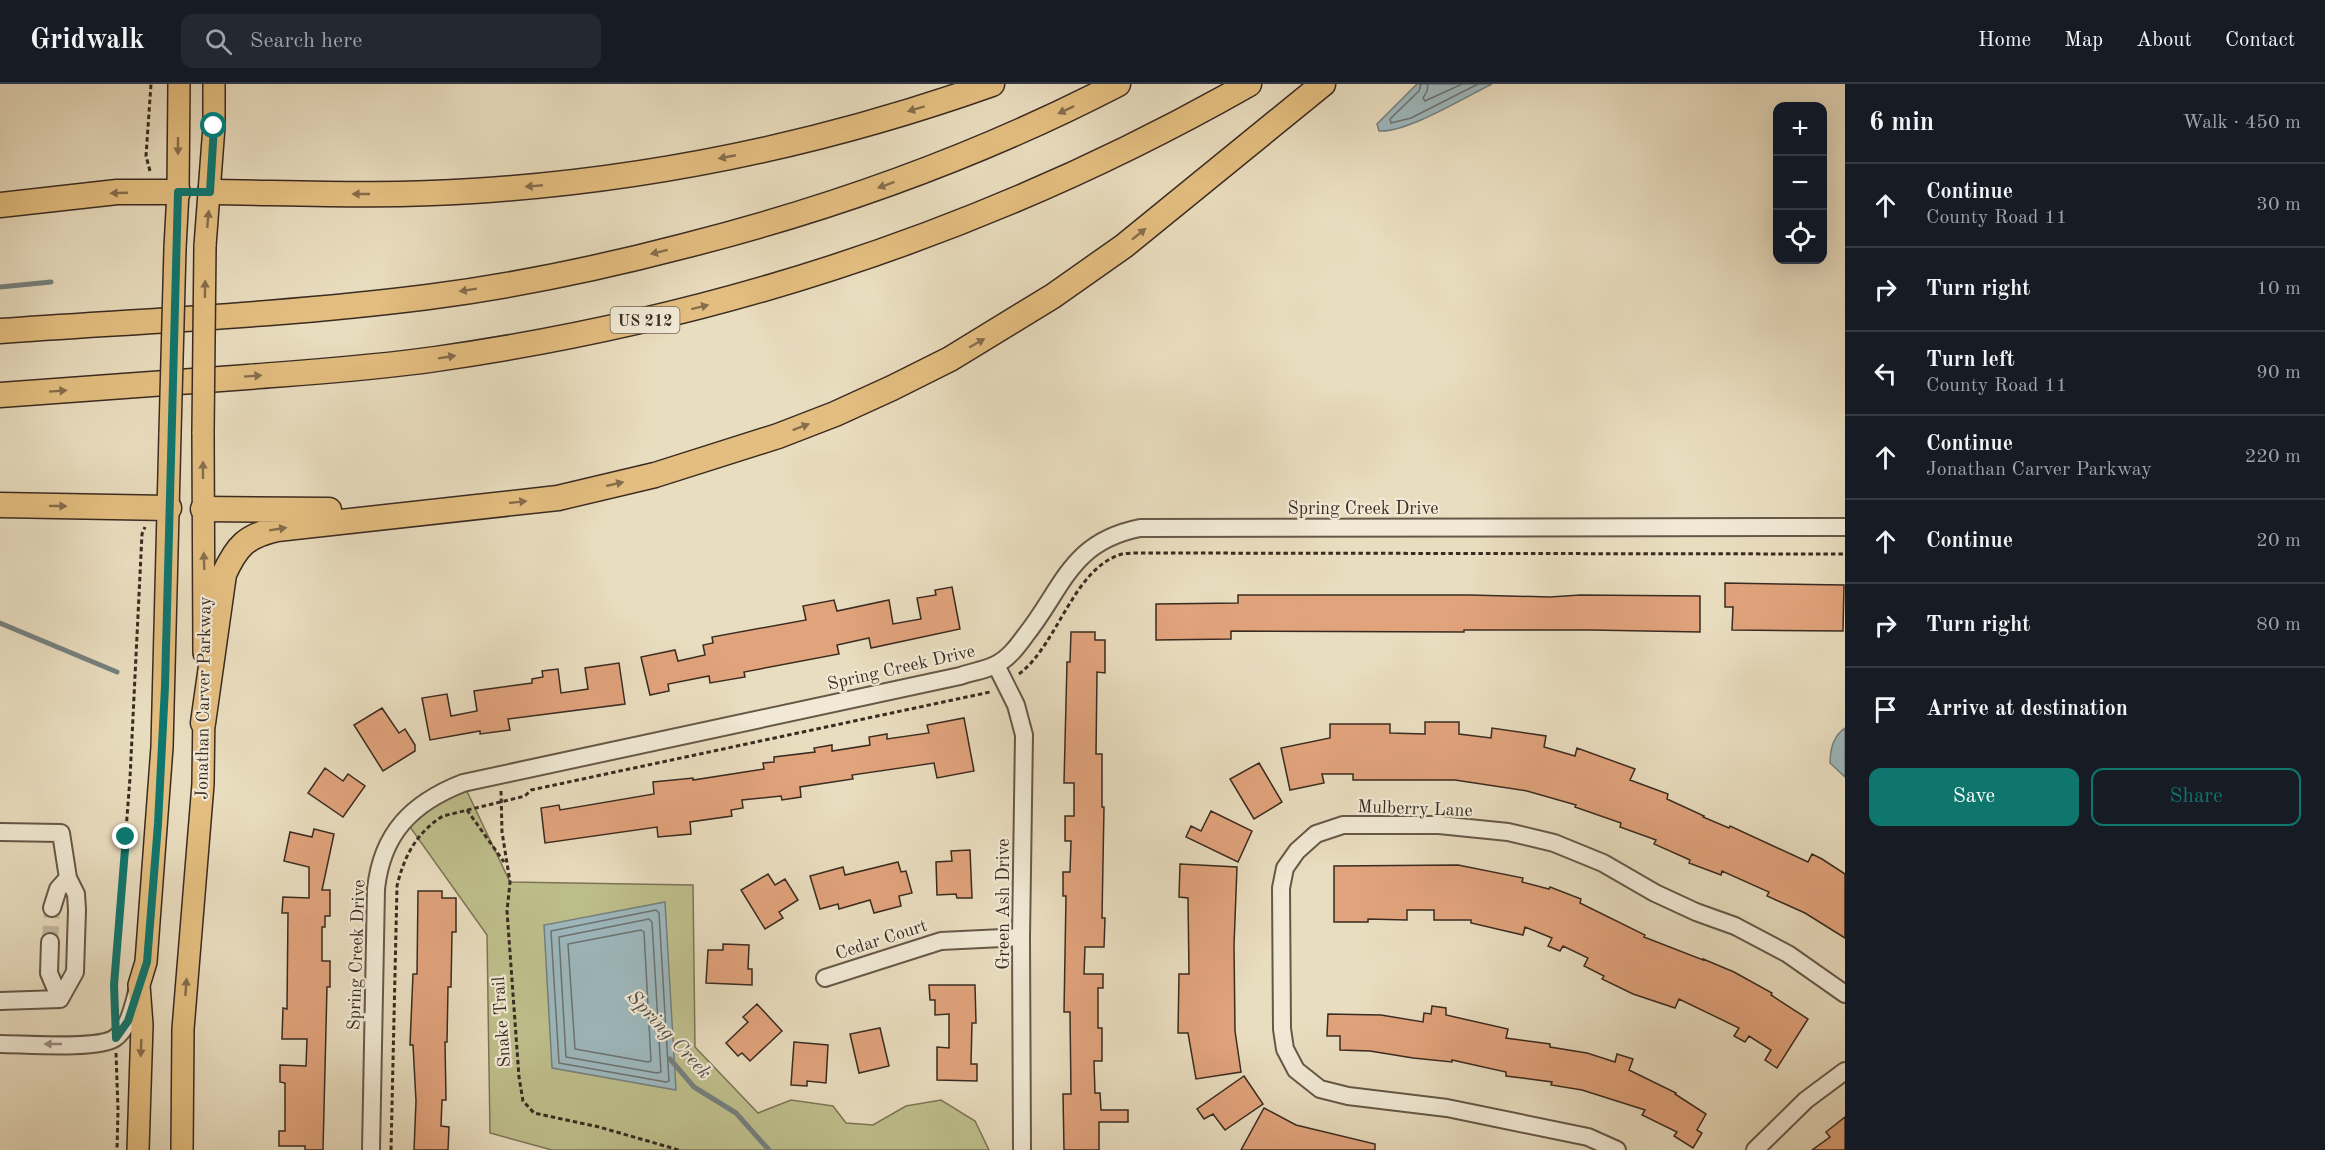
<!DOCTYPE html>
<html lang="en">
<head>
<meta charset="utf-8">
<style>
	:root { --surface:#171b24; --page:#242831; --text:#f1f3f6; --muted:#9ea1a6; --line:#363941; --accent:#0f766e }
	body { margin:0; font-family:"Old Standard TT",serif; background:var(--page); color:var(--text) }
	.controls { position:absolute; right:18px; top:18px; display:grid; overflow:hidden; border-radius:12px; box-shadow:0 6px 24px #0002 }
	.controls button { width:54px; height:54px; display:grid; place-items:center; padding:0; border:0; border-bottom:2px solid var(--line); background:var(--surface); color:var(--text); font:30px sans-serif }
	.stop { position:absolute; width:18px; height:18px; margin:-14px; border:4px solid #0f766e; border-radius:50%; background:#fff }
	.stop.end { background:#0f766e; border-color:#fff; box-shadow:0 2px 6px #0008 }
	.list { margin:0; padding:0; list-style:none }
	h2 { display:flex; justify-content:space-between; align-items:center; height:78px; margin:0; padding:0 24px; font-size:26px }
	h2 small { font-size:20px; font-weight:400; color:var(--muted) }
	.list li { display:grid; grid-template-columns:39px 1fr auto; gap:18px; align-items:center; box-sizing:border-box; height:84px; padding:0 24px; border-top:2px solid var(--line) }
	.list b { display:block; font-size:22px; white-space:nowrap }
	.list p { margin:0; font-size:20px; white-space:nowrap; color:var(--muted) }
	.list em { font-size:20px; font-style:normal; color:var(--muted) }
	.actions { display:flex; gap:12px; padding:18px 24px }
	.actions a { flex:1; padding:14px 0; border:2px solid var(--accent); border-radius:12px; text-align:center; font-size:21px; color:var(--accent) }
	.actions .main { background:var(--accent); color:#fff }
	.icon { flex:none; width:33px; height:33px; fill:none; stroke:currentColor; stroke-width:2; stroke-linecap:round; stroke-linejoin:round }
	.map { position:relative; flex:none; width:1845px; height:1066px; overflow:hidden }
	header { display:flex; align-items:center; gap:36px; box-sizing:border-box; height:84px; padding:0 30px; background:var(--surface); border-bottom:2px solid var(--line) }
	header strong { font-size:28px }
	nav { display:flex; gap:33px; margin-inline-start:auto; font-size:21px }
	.search { width:420px; height:54px; background:var(--page); display:flex; align-items:center; gap:15px; box-sizing:border-box; padding:0 21px; border-radius:12px; color:var(--muted); font-size:22px }
	main { display:flex }
	aside { flex:1; background:var(--surface) }
	.map>svg:first-child { display:block }
</style>
</head>
<body>
<header>
<strong>Gridwalk</strong>
<div class="search"><svg class="icon" aria-label="search" viewBox="0 0 24 24"><circle cx="10" cy="10" r="6"/><path d="M15 15l6 6"/></svg>Search here</div>
<nav><a>Home</a><a>Map</a><a>About</a><a>Contact</a></nav>
</header>
<main>
<div class="map">
<svg width="1845" height="1066" viewBox="0 0 1845 1066">
	<rect width="100%" height="100%" fill="#e9ddbf"/>
	<filter id="stains"><feTurbulence type="fractalNoise" baseFrequency=".00333" numOctaves="4"/><feColorMatrix values="0 0 0 0 .2 0 0 0 0 .09 0 0 0 0 .02 0 0 0 .5 -.17"/></filter>
	<radialGradient id="worn" r=".72"><stop offset=".6" stop-color="#630" stop-opacity="0"/><stop offset="1" stop-color="#630" stop-opacity=".3"/></radialGradient>
	<path fill="#bebf8c" stroke="#7c7556" stroke-width="1.5" d="M463,699l47,99 183,3 2,162 63,66 33,-13 42,6 13,17 27,2 33,-19 35,-6 34,21 14,29h-437l-62,-17 -3,-198 -82,-115z"/>
	<path fill="#9db8be" stroke="#75807f" stroke-width="1.5" d="M1417,0h75c-27,13 -85,49 -113,47l-2,-7z
		M1845,644v49l-15,-14c0,-14 3,-27 15,-35z
		M665,818l11,188 -124,-22 -8,-143z"/>
	<g fill="none" stroke-linecap="round" stroke-linejoin="round">
		<path stroke="#6c7270" stroke-width="1.5" d="M1421,0l-2,7 -29,28 1,4 20,-5 67,-34
			M1428,0l-1,7 -4,7 2,3 37,-17
			M656,826l3,3 10,168 -3,1 -107,-19 -8,-132z
			M649,835l3,3 9,150 -4,1 -91,-16 -7,-120z
			M641,846l3,2 7,129 -3,1 -73,-13 -7,-105z"/>
		<path stroke="#75807f" stroke-width="5" d="M0,203l51,-5
			M0,539l117,49
			M670,975l24,28 42,26 33,37"/>
	</g>
	<path fill="#e1a37c" stroke="#3a2b21" stroke-width="1.5" d="M1725,499l119,2 -1,46 -111,-1 1,-23h-8z
		M952,503l8,42 -89,19 -2,-10 -32,7 2,9 -95,18 1,5 -35,6 -1,-7 -41,8 1,7 -19,4 -9,-38 34,-7 3,11 27,-6 -2,-10 10,-2 -1,-6 94,-17 -3,-14 31,-6 3,11 52,-11 4,24 28,-5 -4,-21 19,-3 -1,-5z
		M1238,511h232l80,2 30,-2 120,1v36l-109,-2h-127v2l-233,-1v8l-75,1v-36l82,-1z
		M1071,548h24v8h10v33l-8,-1 -1,82h6v53h2l-2,111h3l-1,29h-19l-1,27h19v14h-5v40h4v33h-8l1,32h5l1,17h27v12h-29v28h-35l-1,-56h8l-1,-82h-6l2,-116h-3v-24h7l1,-31h-6v-25h9v-33h-10l3,-121h3z
		M619,579l6,41 -117,15 2,11 -30,4v-3l-50,9 -8,-42 25,-4 4,22 26,-5 -3,-20 58,-8v-4l11,-2 -1,-6 16,-2 3,24 27,-4 -3,-21z
		M382,624l17,25 6,-4 10,16v6l-32,20 -29,-46z
		M964,634l10,53 -37,7 -3,-15 -82,12 1,4 -53,8 1,10 -19,3 -1,-4 -39,4 1,8 -12,2 1,6 -42,6 1,12 -33,3 -1,-10 -112,16 -4,-35 18,-3 1,5 94,-16 -1,-12 40,-4v2l71,-11 -1,-6 11,-1v-5l41,-5 -1,-4 18,-3v6l38,-6 -1,-8 18,-3v5l42,-6 -2,-8z
		M1425,638h34v12l32,4 1,-10 54,8 -2,11 31,9 2,-8 58,21 -5,11 38,14 -1,5 37,17 -1,1 26,11 1,-2 78,36 4,-8 10,5 23,15v64l-40,-25 -38,-17 2,-4 -47,-21 -1,4 -32,-12 1,-3 -36,-16 2,-4 -36,-13 1,-4 -46,-16 1,-2 -49,-14 -72,-11h-102v-6h-31l2,9 -34,7 -9,-42 49,-10v-14h60v9l35,1z
		M1259,679l23,39 -28,17 -24,-40z
		M325,684l18,13 5,-7 17,12 -22,31 -35,-24z
		M1211,727l41,20 -14,31 -52,-25 5,-11 10,5z
		M314,745l20,5 -12,56h8v26h-5v11h-3v34h8v26h-3l-4,163h-18v-4h-26v-15h6v-48l-5,-1v-17l26,1 1,-27h-25l1,-31 4,1 1,-96h-6l1,-16 26,1v-31l-25,-6 6,-29 22,5z
		M970,766l2,48h-15l-1,-4 -19,1 -1,-33 16,-1 -1,-10z
		M898,778l3,10 5,-1 6,22 -13,3 2,10 -27,7 -4,-13 -31,9 -1,-5 -18,5 -10,-33 33,-9 2,8z
		M1180,780l57,3 -3,78 1,86 6,41 -45,7 -8,-46h-10l1,-59h10l-1,-76 -9,-1z
		M1458,781l65,13 -1,4 27,7 1,-2 31,12 -1,4 65,32 -1,2 59,23v-1l31,13 38,21 -1,2 37,24 -31,49 -12,-8 6,-10 -22,-14 -4,6 -11,-6 5,-8 -60,-29 -4,9 -42,-14 -31,-15 2,-3 -20,-10 4,-8 -25,-12 -3,5 -12,-5 4,-8 -27,-11 -2,8 -52,-12v-3h-37v-10h-27v10l-39,-1v3h-34v-56z
		M768,790l7,11 10,-6 13,21 -19,12 4,6 -18,11 -24,-39z
		M418,807h24v7h14v34h-4l-1,55h-3l-1,55h-2l1,58h-4l-1,26 8,1 -1,23h-34l2,-49 -3,-56h-3l3,-71h4z
		M723,860l26,1 -1,24h4v16l-46,-2 2,-33h15z
		M929,901h46l1,38h-4l-1,41h6v17l-40,-1v-33l12,1v-34l-14,1v-15h-5z
		M757,920l25,27 -32,30 -8,-8 -4,3 -12,-13 22,-21 -5,-5z
		M1432,922l14,2v7l62,14 -2,9 44,6v3l37,6 28,9 2,-8 16,5 -4,11 47,23 -1,1 31,20 -9,16 5,3 -9,15 -19,-12 3,-4 -35,-17 3,-5 -63,-20 -31,-5 1,-3 -46,-6v-4l-54,-12v2l-39,-4 -43,-7 -30,-1v-14h-13l1,-22 53,1 42,7 1,-9 7,1z
		M880,944l9,38 -30,7 -9,-39z
		M794,958l34,3 -2,38 -19,-2v5l-16,-1z
		M1244,992l19,28 -38,26 -12,-16 -9,5 -7,-10z
		M1264,1024l32,17 79,19v6h-134z
		M1845,1033v33h-33l18,-13 -4,-5z"/>
	<g fill="none" stroke-linecap="round" stroke-linejoin="round">
		<path stroke="#c6b99f" stroke-width="16" stroke-dasharray="16 8" stroke-linecap="butt" d="M50,858l2,-34"/>
		<g stroke="#665848" stroke-width="20">
			<path id="minor" d="M996,581l20,40 8,30 -3,202 1,213
				M0,748l61,1 7,45 8,16 1,16 -2,62 -15,27 -60,2
				M52,824l6,-19 10,-11
				M50,858l-1,31 11,26
				M825,894l116,-37 80,-4
				M0,960c24,0 98,6 115,-6 14,-10 18,-32 22,-46
				M371,1066l5,-261c6,-56 36,-86 87,-106l497,-107c12,-4 25,-6 35,-11 13,-6 22,-18 30,-29 39,-49 45,-94 115,-108l705,-1
				M1617,1066l-29,-13 -141,-29 -99,-12 -28,-7 -24,-19 -11,-21 -3,-20 -1,-141 4,-20 12,-17 19,-17 27,-9h96l69,7 46,11 49,20 52,30 41,19 39,14 53,28 57,40
				M1755,1066l51,-50 39,-29"/>
		</g>
		<g stroke="#3a2b21" stroke-width="24">
			<path id="major" d="M205,162l9,-120v-42
				M175,164l3,-56 1,-108
				M203,348l1,221
				M138,1066l4,-125 -3,-40 7,-23 16,-215 8,-314
				M182,1066l1,-121 20,-245 1,-76"/>
		</g>
		<g stroke="#3a2b21" stroke-width="27">
			<path id="highway" d="M210,108c88,1 176,5 263,-1 176,-11 353,-48 519,-107
				M0,121l117,-13h61
				M0,247c142,-10 286,-16 428,-34 86,-11 172,-29 256,-51 150,-38 297,-91 434,-162
				M0,311c83,-6 165,-12 248,-18 63,-5 126,-9 188,-18 288,-41 560,-131 813,-275
				M0,421l169,3
				M203,425l126,1
				M203,639l21,-149c13,-28 22,-38 53,-45l281,-31 97,-23 123,-39 57,-22 57,-26 58,-29 103,-63 71,-50 199,-162"/>
		</g>
		<path stroke="#3a2b21" stroke-width="3" stroke-dasharray="4.5 3" stroke-linecap="butt" d="M150,87l-4,-15 5,-72
			M1019,590c39,-29 54,-106 103,-120 6,-1 13,-1 19,-1l704,1
			M501,707l1,41 8,50 -3,29 12,166 4,24 11,12 65,14 80,23
			M467,726l37,52
			M115,924l-1,-23 16,-207 12,-244 3,-7
			M116,969l2,57 -1,40
			M391,1066l6,-264c7,-30 20,-54 46,-70l82,-20 6,-6 459,-98"/>
		<use href="#minor" stroke="#f1e9d5" stroke-width="16"/>
		<use href="#major" stroke="#e4be80" stroke-width="21"/>
		<use href="#highway" stroke="#e4be80" stroke-width="24"/>
		<g stroke="#3a2b21" stroke-width="24" stroke-linecap="butt">
			<path id="major-bridge" d="M203,348l2,-186
				M170,349l5,-185"/>
		</g>
		<use href="#major-bridge" stroke="#e4be80" stroke-width="21"/>
	</g>
	<defs><path id="oneway-solid" d="M-6-.8H1V-3.2L6.5 0L1 3.2V.8H-6Z" transform="scale(1.5)"/></defs>
	<g fill="#866d4c">
		<use href="#oneway-solid" transform="translate(916 25) rotate(163)"/>
		<use href="#oneway-solid" transform="translate(1066 26) rotate(155)"/>
		<use href="#oneway-solid" transform="translate(178 62) rotate(90)"/>
		<use href="#oneway-solid" transform="translate(727 73) rotate(169)"/>
		<use href="#oneway-solid" transform="translate(886 101) rotate(160)"/>
		<use href="#oneway-solid" transform="translate(534 102) rotate(175)"/>
		<use href="#oneway-solid" transform="translate(119 109) rotate(178)"/>
		<use href="#oneway-solid" transform="translate(361 110) rotate(-180)"/>
		<use href="#oneway-solid" transform="translate(208 135) rotate(-85)"/>
		<use href="#oneway-solid" transform="translate(1139 150) rotate(-39)"/>
		<use href="#oneway-solid" transform="translate(659 168) rotate(166)"/>
		<use href="#oneway-solid" transform="translate(205 205) rotate(-89)"/>
		<use href="#oneway-solid" transform="translate(468 206) rotate(171)"/>
		<use href="#oneway-solid" transform="translate(700 223) rotate(-14)"/>
		<use href="#oneway-solid" transform="translate(977 259) rotate(-30)"/>
		<use href="#oneway-solid" transform="translate(447 273) rotate(-9)"/>
		<use href="#oneway-solid" transform="translate(253 292) rotate(-4)"/>
		<use href="#oneway-solid" transform="translate(58 307) rotate(-4)"/>
		<use href="#oneway-solid" transform="translate(801 343) rotate(-21)"/>
		<use href="#oneway-solid" transform="translate(203 386) rotate(-90)"/>
		<use href="#oneway-solid" transform="translate(615 400) rotate(-13)"/>
		<use href="#oneway-solid" transform="translate(518 418) rotate(-6)"/>
		<use href="#oneway-solid" transform="translate(58 422) rotate(1)"/>
		<use href="#oneway-solid" transform="translate(278 445) rotate(-9)"/>
		<use href="#oneway-solid" transform="translate(204 477) rotate(-92)"/>
		<use href="#oneway-solid" transform="translate(186 903) rotate(-86)"/>
		<use href="#oneway-solid" transform="translate(141 964) rotate(92)"/>
	</g>
	<use fill="#968a7b" href="#oneway-solid" transform="translate(53 960) rotate(-180)"/>
	<g fill="none" stroke-linecap="round" stroke-linejoin="round">
		<path stroke="#0f766e" stroke-width="8" d="M126,753l-12,148 2,53 12,-17 19,-59 11,-138 7,-138 13,-494h32l4,-66"/>
	</g>
	<g text-anchor="middle" stroke-width="4.5" stroke-linejoin="round" paint-order="stroke">
		<rect fill="#f1e9d5" stroke="#716457" stroke-width="1.5" x="610.5" y="223" width="69" height="26" rx="4.5"/>
		<g font-size="16" font-weight="bold" fill="#3a2b21">
			<text x="645" y="242">US 212</text>
		</g>
		<g font-size="18" fill="#3a2b21" stroke="#f1e9d5">
			<text x="1363" y="430">Spring Creek Drive</text>
			<text transform="translate(901 583) rotate(-13)" y="6">Spring Creek Drive</text>
			<text transform="translate(203 614) rotate(-89)" y="6">Jonathan Carver Parkway</text>
			<text transform="translate(1415 724) rotate(2)" y="6">Mulberry Lane</text>
			<text transform="translate(1003 820) rotate(-90)" y="6">Green Ash Drive</text>
			<text transform="translate(881 855) rotate(-18)" y="6">Cedar Court</text>
			<text transform="translate(356 871) rotate(-88)" y="6">Spring Creek Drive</text>
			<text transform="translate(501 938) rotate(-94)" y="6">Snake Trail</text>
		</g>
		<g font-size="20" font-style="italic" fill="#534e48" stroke="#f1e9d5">
			<text transform="translate(670 950) rotate(47)" y="7">Spring Creek</text>
		</g>
	</g>
	<rect width="100%" height="100%" filter="url(#stains)"/>
	<rect width="100%" height="100%" fill="url(#worn)"/>
</svg>
<div class="controls">
<button>+</button>
<button>−</button>
<button><svg class="icon" aria-label="locate" viewBox="0 0 24 24"><circle cx="12" cy="12" r="6"/><path d="M12 2v4M12 18v4M2 12h4M18 12h4"/></svg></button>
</div>
<div class="stop" style="left:214px;top:42px"></div>
<div class="stop end" style="left:126px;top:753px"></div>
</div>
<aside>
<h2>6 min<small>Walk · 450 m</small></h2>
<ul class="list">
<li><svg class="icon" aria-label="ahead" viewBox="0 0 24 24"><path d="M12 20V5M6 11l6-6 6 6"/></svg><div><b>Continue</b><p>County Road 11</p></div><em>30 m</em></li>
<li><svg class="icon" aria-label="right" viewBox="0 0 24 24"><path d="M7 20v-9h11M14 6l5 5-5 5"/></svg><div><b>Turn right</b></div><em>10 m</em></li>
<li><svg class="icon" aria-label="left" viewBox="0 0 24 24"><path d="M17 20v-9H6M10 6l-5 5 5 5"/></svg><div><b>Turn left</b><p>County Road 11</p></div><em>90 m</em></li>
<li><svg class="icon" aria-label="ahead" viewBox="0 0 24 24"><path d="M12 20V5M6 11l6-6 6 6"/></svg><div><b>Continue</b><p>Jonathan Carver Parkway</p></div><em>220 m</em></li>
<li><svg class="icon" aria-label="ahead" viewBox="0 0 24 24"><path d="M12 20V5M6 11l6-6 6 6"/></svg><div><b>Continue</b></div><em>20 m</em></li>
<li><svg class="icon" aria-label="right" viewBox="0 0 24 24"><path d="M7 20v-9h11M14 6l5 5-5 5"/></svg><div><b>Turn right</b></div><em>80 m</em></li>
<li><svg class="icon" aria-label="arrive" viewBox="0 0 24 24"><path d="M6 21V4h12l-3 4 3 4H6"/></svg><div><b>Arrive at destination</b></div></li>
</ul>
<div class="actions"><a class="main">Save</a><a>Share</a></div>
</aside>
</main>
</body>
</html>
